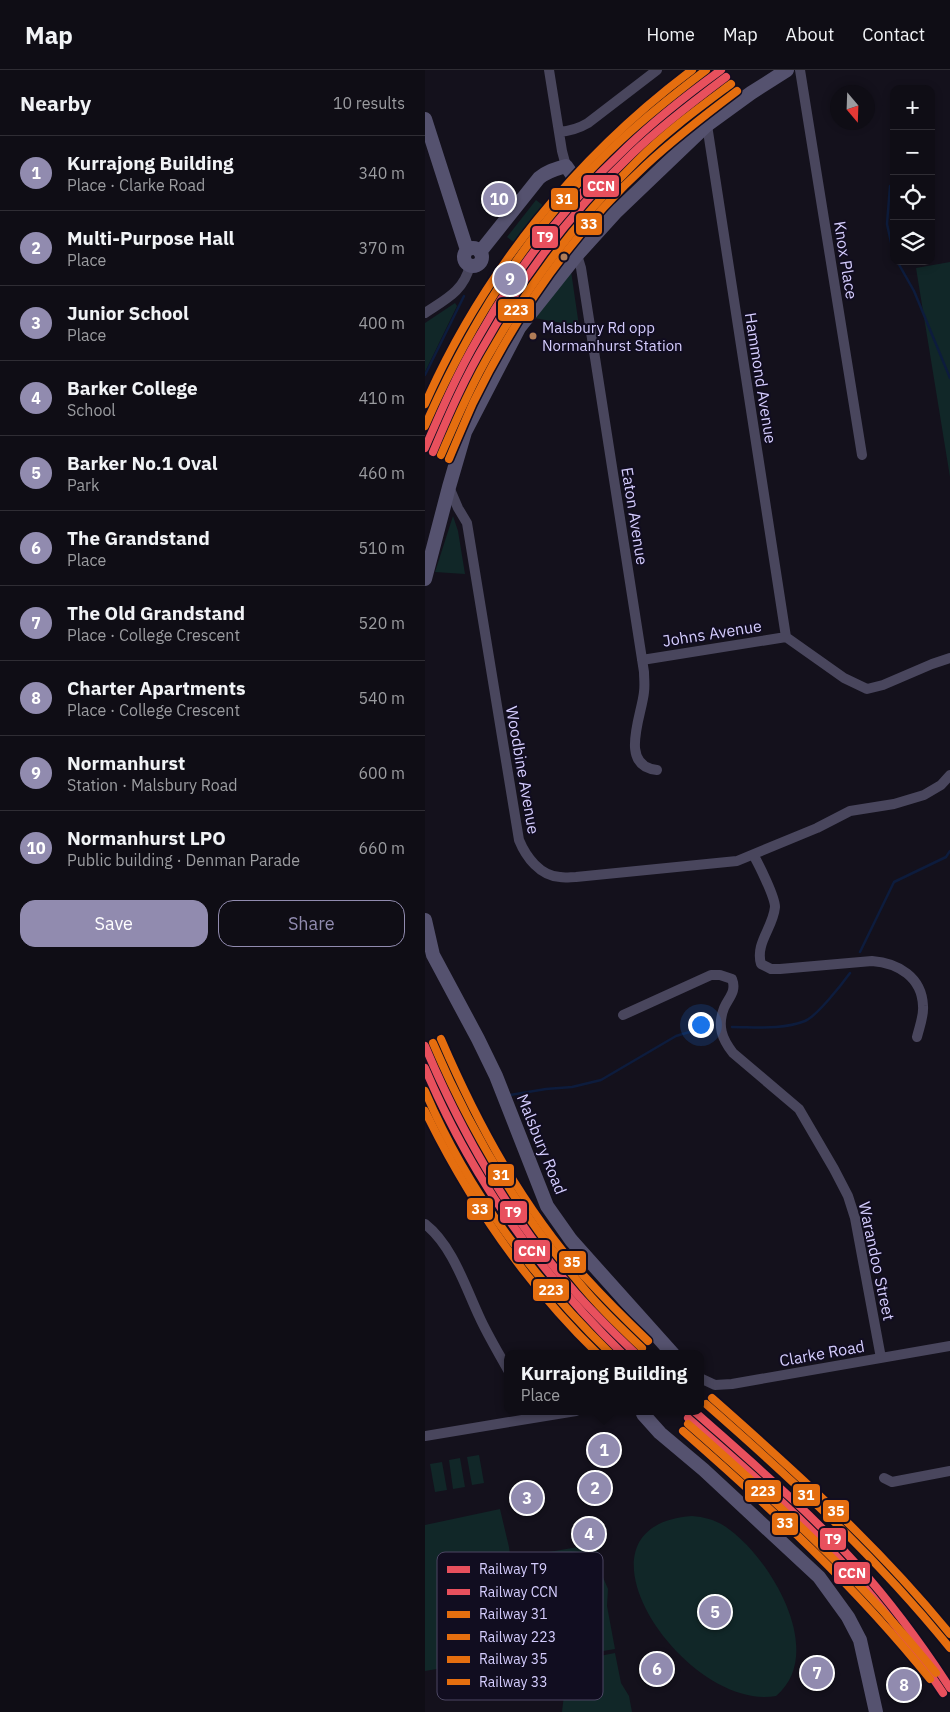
<!DOCTYPE html>
<html lang="en">
<head>
<meta charset="utf-8">
<style>
	:root { --surface:#0f0d15; --page:#18161e; --text:#f1f3f6; --muted:#9b9ca0; --line:#2f2d34; --accent:#918baf }
	body { margin:0; font-family:"IBM Plex Sans",sans-serif; background:var(--page); color:var(--text) }
	.controls { position:absolute; right:15px; top:15px; display:grid; overflow:hidden; border-radius:10px; box-shadow:0 2px 8px #0003 }
	.controls button { width:45px; height:45px; display:grid; place-items:center; padding:0; border:0; border-bottom:1px solid var(--line); background:var(--surface); color:var(--text); font:25px sans-serif }
	.compass { position:absolute; left:405px; top:15px; width:45px; height:45px; border-radius:50%; background:var(--surface); box-shadow:0 2px 8px #0003; rotate:161deg }
	.you { position:absolute; left:275px; top:954px; width:18px; height:18px; margin:-12px; border:4px solid #fff; border-radius:50%; background:#1a73e8; box-shadow:0 0 0 8px #1a73e833 }
	.badge { display:grid; place-items:center; width:32px; height:32px; border-radius:50%; background:var(--accent); color:#fff; font-size:16px; font-weight:700 }
	.pin { position:absolute; translate:-50% -50%; border:2px solid #fff; box-shadow:0 1px 5px #0006 }
	.popup { position:absolute; left:79px; top:1280px; width:200px; height:65px; box-sizing:border-box; display:grid; place-content:center; border-radius:10px; background:var(--surface); filter:drop-shadow(0 1px 4px #0005); font-size:16px; white-space:nowrap; color:var(--muted) }
	.popup b { font-size:19px; color:var(--text) }
	.popup::after { content:''; position:absolute; left:50%; top:100%; margin-left:-10px; border:10px solid transparent; border-top-color:var(--surface) }
	.list { margin:0; padding:0; list-style:none }
	h2 { display:flex; justify-content:space-between; align-items:center; height:65px; margin:0; padding:0 20px; font-size:21px }
	h2 small { font-size:16px; font-weight:400; color:var(--muted) }
	.list li { display:grid; grid-template-columns:32px 1fr auto; gap:15px; align-items:center; box-sizing:border-box; height:75px; padding:0 20px; border-top:1px solid var(--line) }
	.list b { display:block; font-size:19px; white-space:nowrap }
	.list p { margin:0; font-size:16px; white-space:nowrap; color:var(--muted) }
	.list em { font-size:16px; font-style:normal; color:var(--muted) }
	.actions { display:flex; gap:10px; padding:15px 20px }
	.actions a { flex:1; padding:11px 0; border:1px solid var(--accent); border-radius:15px; text-align:center; font-size:18px; color:var(--accent) }
	.actions .main { background:var(--accent); color:#fff }
	.icon { flex:none; width:28px; height:28px; fill:none; stroke:currentColor; stroke-width:2; stroke-linecap:round; stroke-linejoin:round }
	.map { position:relative; flex:none; width:525px; height:1642px; overflow:hidden }
	header { display:flex; align-items:center; gap:30px; box-sizing:border-box; height:70px; padding:0 25px; background:var(--surface); border-bottom:1px solid var(--line) }
	header strong { font-size:24px }
	nav { display:flex; gap:28px; margin-inline-start:auto; font-size:18px }
	main { display:flex }
	aside { flex:1; background:var(--surface) }
	.map>svg:first-child { display:block }
</style>
</head>
<body>
<header>
<strong>Map</strong>
<nav><a>Home</a><a>Map</a><a>About</a><a>Contact</a></nav>
</header>
<main>
<aside>
<h2>Nearby<small>10 results</small></h2>
<ul class="list">
<li><span class="badge">1</span><div><b>Kurrajong Building</b><p>Place · Clarke Road</p></div><em>340 m</em></li>
<li><span class="badge">2</span><div><b>Multi-Purpose Hall</b><p>Place</p></div><em>370 m</em></li>
<li><span class="badge">3</span><div><b>Junior School</b><p>Place</p></div><em>400 m</em></li>
<li><span class="badge">4</span><div><b>Barker College</b><p>School</p></div><em>410 m</em></li>
<li><span class="badge">5</span><div><b>Barker No.1 Oval</b><p>Park</p></div><em>460 m</em></li>
<li><span class="badge">6</span><div><b>The Grandstand</b><p>Place</p></div><em>510 m</em></li>
<li><span class="badge">7</span><div><b>The Old Grandstand</b><p>Place · College Crescent</p></div><em>520 m</em></li>
<li><span class="badge">8</span><div><b>Charter Apartments</b><p>Place · College Crescent</p></div><em>540 m</em></li>
<li><span class="badge">9</span><div><b>Normanhurst</b><p>Station · Malsbury Road</p></div><em>600 m</em></li>
<li><span class="badge">10</span><div><b>Normanhurst LPO</b><p>Public building · Denman Parade</p></div><em>660 m</em></li>
</ul>
<div class="actions"><a class="main">Save</a><a>Share</a></div>
</aside>
<div class="map">
<svg width="525" height="1642" viewBox="0 0 525 1642">
	<rect width="100%" height="100%" fill="#14111c"/>
	<path fill="#112728" d="M111,130l14,11 -29,37 -14,-11z
		M525,192v215l-34,-209z
		M146,201l8,55 -45,-8z
		M30,233l2,3 -32,66v-49z
		M28,446l5,15 7,43 -30,-2z
		M54,1385l5,28 -12,2 -5,-28z
		M35,1388l5,29 -12,2 -4,-29z
		M17,1392l5,28 -12,2 -5,-28z
		M75,1439l9,38 14,107 -98,17v-146z
		M267,1446c14,1 27,5 38,14 41,30 97,123 46,166 -91,16 -218,-170 -84,-180z
		M171,1474l6,31 6,14 -1,17 8,43 -60,10 -7,-39 -5,-6 -4,-14 -1,-6 3,-13 -4,-27z
		M190,1583l6,30 8,13 3,16h-70l2,-17 -6,-31z
		M117,1597l5,30 -14,3 -6,-31z"/>
	<g fill="none" stroke-linecap="round" stroke-linejoin="round">
		<path stroke="#0d1c3d" stroke-width="2.5" d="M465,116l-3,38 7,32
			M472,191l17,30 36,87
			M0,305l39,-79
			M435,882l34,-70 52,-25 4,-6
			M307,957c24,0 50,3 73,-6 12,-5 37,-37 45,-48
			M85,1025l36,-6 26,-2 29,-7 75,-44 37,-11"/>
		<path stroke="#49465d" stroke-width="10" d="M124,0l13,81 4,15
			M375,0l62,385
			M282,55l79,512
			M134,62c11,-1 19,-3 29,-9l69,-53
			M152,185l4,13 63,404c0,6 1,13 0,20 -2,23 -26,74 13,78
			M0,243c21,-14 39,-22 45,-48
			M24,417l9,21 9,15 52,317c7,17 21,36 41,37 5,1 11,0 16,0l161,-16 80,-33 33,-17 44,-7 30,-9 17,-10 9,-10
			M361,567l58,41 23,11 16,-4 49,-21 18,-6
			M217,590l144,-23
			M329,786c5,9 21,41 21,51 -2,21 -20,36 -14,57l10,5h9l92,-8c26,2 50,16 51,45 1,10 -4,22 -6,31
			M198,945l88,-40h9l12,4c5,13 -4,19 -8,29 -7,18 -2,31 9,45l66,56 35,60 14,27 7,22 26,140
			M0,1154c27,21 40,62 54,92 8,18 19,36 29,54
			M275,1308l15,7 17,-1 218,-38
			M0,1366l151,-25
			M459,1408l8,4 58,-11"/>
		<path stroke="#55526f" stroke-width="14" d="M0,49l42,131
			M39 187a9 9 0 1 1 18 0a9 9 0 1 1-18 0Z
			M55,182l59,-74c8,-7 17,-9 27,-12l7,10 42,37
			M0,509l24,-92 16,-55 54,-104 58,-73 38,-42 92,-88 44,-32 36,-23
			M0,850l8,35 45,84 18,37 51,130 24,34 102,114
			M218,1344l17,19 44,37 115,107 29,40 12,23 16,72"/>
		<g stroke="#110d20" stroke-width="11">
			<path id="rail-1" d="M0,378c16,-37 32,-74 53,-110 39,-70 90,-136 149,-191 29,-28 61,-53 94,-77
				M0,976c37,88 82,167 145,240 20,24 43,46 66,68
				M269,1341c56,50 114,99 164,155 34,38 64,79 92,122"/>
		</g>
		<g stroke="#110d20" stroke-width="11">
			<path id="rail-2" d="M8,382c16,-38 32,-75 53,-110 39,-69 88,-133 146,-188 29,-28 62,-53 94,-77
				M0,998c46,109 114,204 198,286
				M263,1348c56,49 113,98 163,154 34,37 64,79 92,121"/>
		</g>
		<g stroke="#110d20" stroke-width="11">
			<path id="rail-3" d="M0,356c46,-106 111,-207 196,-286 27,-25 56,-48 85,-70
				M8,973c37,87 82,164 143,236 20,25 43,47 66,69
				M281,1334c87,76 171,154 244,244"/>
		</g>
		<g stroke="#110d20" stroke-width="11">
			<path id="rail-4" d="M16,385c16,-37 32,-74 53,-109 39,-68 87,-130 143,-185 29,-29 62,-53 94,-77
				M0,1021c42,99 109,188 186,263
				M263,1354c89,78 174,157 248,249"/>
		</g>
		<g stroke="#110d20" stroke-width="11">
			<path id="rail-5" d="M0,334c58,-132 151,-247 267,-334
				M16,969c37,86 81,167 143,237 21,23 42,44 64,65
				M287,1328c84,74 167,149 238,236"/>
		</g>
		<g stroke="#110d20" stroke-width="11">
			<path id="rail-6" d="M24,389c8,-19 16,-38 24,-56 43,-88 101,-172 173,-238 29,-27 59,-50 91,-74
				M0,1041c44,90 101,173 173,243
				M258,1361c88,77 173,156 247,248"/>
		</g>
		<use href="#rail-1" stroke="#e8505d" stroke-width="8"/>
		<use href="#rail-2" stroke="#e8505d" stroke-width="8"/>
		<use href="#rail-3" stroke="#e56e0f" stroke-width="8"/>
		<use href="#rail-4" stroke="#e56e0f" stroke-width="8"/>
		<use href="#rail-5" stroke="#e56e0f" stroke-width="8"/>
		<use href="#rail-6" stroke="#e56e0f" stroke-width="8"/>
	</g>
	<g fill="#b07c57" stroke="#110d20" stroke-width="2">
		<circle cx="139" cy="187" r="4.5"/>
		<circle cx="108" cy="266" r="4.5"/>
	</g>
	<g text-anchor="middle" stroke-width="4" stroke-linejoin="round" paint-order="stroke">
		<g font-size="15" fill="#d5cdfe" stroke="#110d20" text-anchor="start">
			<text x="117" y="263">Malsbury Rd opp<tspan x="117" dy="18">Normanhurst Station</tspan></text>
		</g>
		<g font-size="16" fill="#d5cdfe" stroke="#110d20">
			<text transform="translate(421 190) rotate(81)" y="6">Knox Place</text>
			<text transform="translate(336 308) rotate(81)" y="6">Hammond Avenue</text>
			<text transform="translate(210 446) rotate(81)" y="6">Eaton Avenue</text>
			<text transform="translate(287 563) rotate(-9)" y="6">Johns Avenue</text>
			<text transform="translate(98 700) rotate(80)" y="6">Woodbine Avenue</text>
			<text transform="translate(117 1074) rotate(68)" y="6">Malsbury Road</text>
			<text transform="translate(452 1191) rotate(78)" y="6">Warandoo Street</text>
			<text transform="translate(397 1283) rotate(-10)" y="6">Clarke Road</text>
		</g>
	</g>
	<rect x="12" y="1482" width="166" height="148" rx="8" fill="#110d20" stroke="#4c4763" stroke-width="1"/>
	<rect x="22" y="1496" width="23" height="7" fill="#e8505d"/>
	<rect x="22" y="1519" width="23" height="6" fill="#e8505d"/>
	<rect x="22" y="1541" width="23" height="7" fill="#e56e0f"/>
	<rect x="22" y="1564" width="23" height="6" fill="#e56e0f"/>
	<rect x="22" y="1586" width="23" height="7" fill="#e56e0f"/>
	<rect x="22" y="1609" width="23" height="6" fill="#e56e0f"/>
	<g font-size="14" fill="#d5cdfe">
		<text x="54" y="1504">Railway T9</text>
		<text x="54" y="1527">Railway CCN</text>
		<text x="54" y="1549">Railway 31</text>
		<text x="54" y="1572">Railway 223</text>
		<text x="54" y="1594">Railway 35</text>
		<text x="54" y="1617">Railway 33</text>
	</g>
	<g stroke="#110d20" stroke-width="2">
		<rect x="157" y="104" width="38" height="24" rx="5" fill="#e8505d"/>
		<rect x="125" y="117" width="29" height="24" rx="5" fill="#e56e0f"/>
		<rect x="150" y="142" width="28" height="24" rx="5" fill="#e56e0f"/>
		<rect x="106" y="155" width="28" height="24" rx="5" fill="#e8505d"/>
		<rect x="72" y="228" width="38" height="24" rx="5" fill="#e56e0f"/>
		<rect x="62" y="1093" width="28" height="24" rx="5" fill="#e56e0f"/>
		<rect x="41" y="1127" width="28" height="24" rx="5" fill="#e56e0f"/>
		<rect x="74" y="1130" width="29" height="24" rx="5" fill="#e8505d"/>
		<rect x="88" y="1169" width="38" height="24" rx="5" fill="#e8505d"/>
		<rect x="133" y="1180" width="29" height="24" rx="5" fill="#e56e0f"/>
		<rect x="107" y="1208" width="38" height="24" rx="5" fill="#e56e0f"/>
		<rect x="319" y="1409" width="38" height="24" rx="5" fill="#e56e0f"/>
		<rect x="367" y="1413" width="29" height="24" rx="5" fill="#e56e0f"/>
		<rect x="397" y="1429" width="28" height="24" rx="5" fill="#e56e0f"/>
		<rect x="346" y="1442" width="28" height="24" rx="5" fill="#e56e0f"/>
		<rect x="394" y="1457" width="28" height="24" rx="5" fill="#e8505d"/>
		<rect x="408" y="1491" width="38" height="24" rx="5" fill="#e8505d"/>
	</g>
	<g font-size="14" text-anchor="middle" font-weight="bold" fill="#fff">
		<text x="176" y="121">CCN</text>
		<text x="139" y="134">31</text>
		<text x="164" y="159">33</text>
		<text x="120" y="172">T9</text>
		<text x="91" y="245">223</text>
		<text x="76" y="1110">31</text>
		<text x="55" y="1144">33</text>
		<text x="88" y="1147">T9</text>
		<text x="107" y="1186">CCN</text>
		<text x="147" y="1197">35</text>
		<text x="126" y="1225">223</text>
		<text x="338" y="1426">223</text>
		<text x="381" y="1430">31</text>
		<text x="411" y="1446">35</text>
		<text x="360" y="1458">33</text>
		<text x="408" y="1474">T9</text>
		<text x="427" y="1508">CCN</text>
	</g>
</svg>
<div class="controls">
<button>+</button>
<button>−</button>
<button><svg class="icon" aria-label="locate" viewBox="0 0 24 24"><circle cx="12" cy="12" r="6"/><path d="M12 2v4M12 18v4M2 12h4M18 12h4"/></svg></button>
<button><svg class="icon" aria-label="layers" viewBox="0 0 24 24"><path d="M12 4l9 5-9 5-9-5zM3 14l9 5 9-5"/></svg></button>
</div>
<svg class="compass" viewBox="-18 -18 36 36"><path d="M0-13l5 13h-10z" fill="#e53935"/><path d="M0 13l5-13h-10z" fill="#9b9ca0"/></svg>
<div class="you"></div>
<div class="pin badge" style="left:179px;top:1380px">1</div>
<div class="popup"><b>Kurrajong Building</b>Place</div>
<div class="pin badge" style="left:170px;top:1418px">2</div>
<div class="pin badge" style="left:102px;top:1428px">3</div>
<div class="pin badge" style="left:164px;top:1464px">4</div>
<div class="pin badge" style="left:290px;top:1542px">5</div>
<div class="pin badge" style="left:232px;top:1599px">6</div>
<div class="pin badge" style="left:392px;top:1603px">7</div>
<div class="pin badge" style="left:479px;top:1615px">8</div>
<div class="pin badge" style="left:85px;top:209px">9</div>
<div class="pin badge" style="left:74px;top:129px">10</div>
</div>
</main>
</body>
</html>
